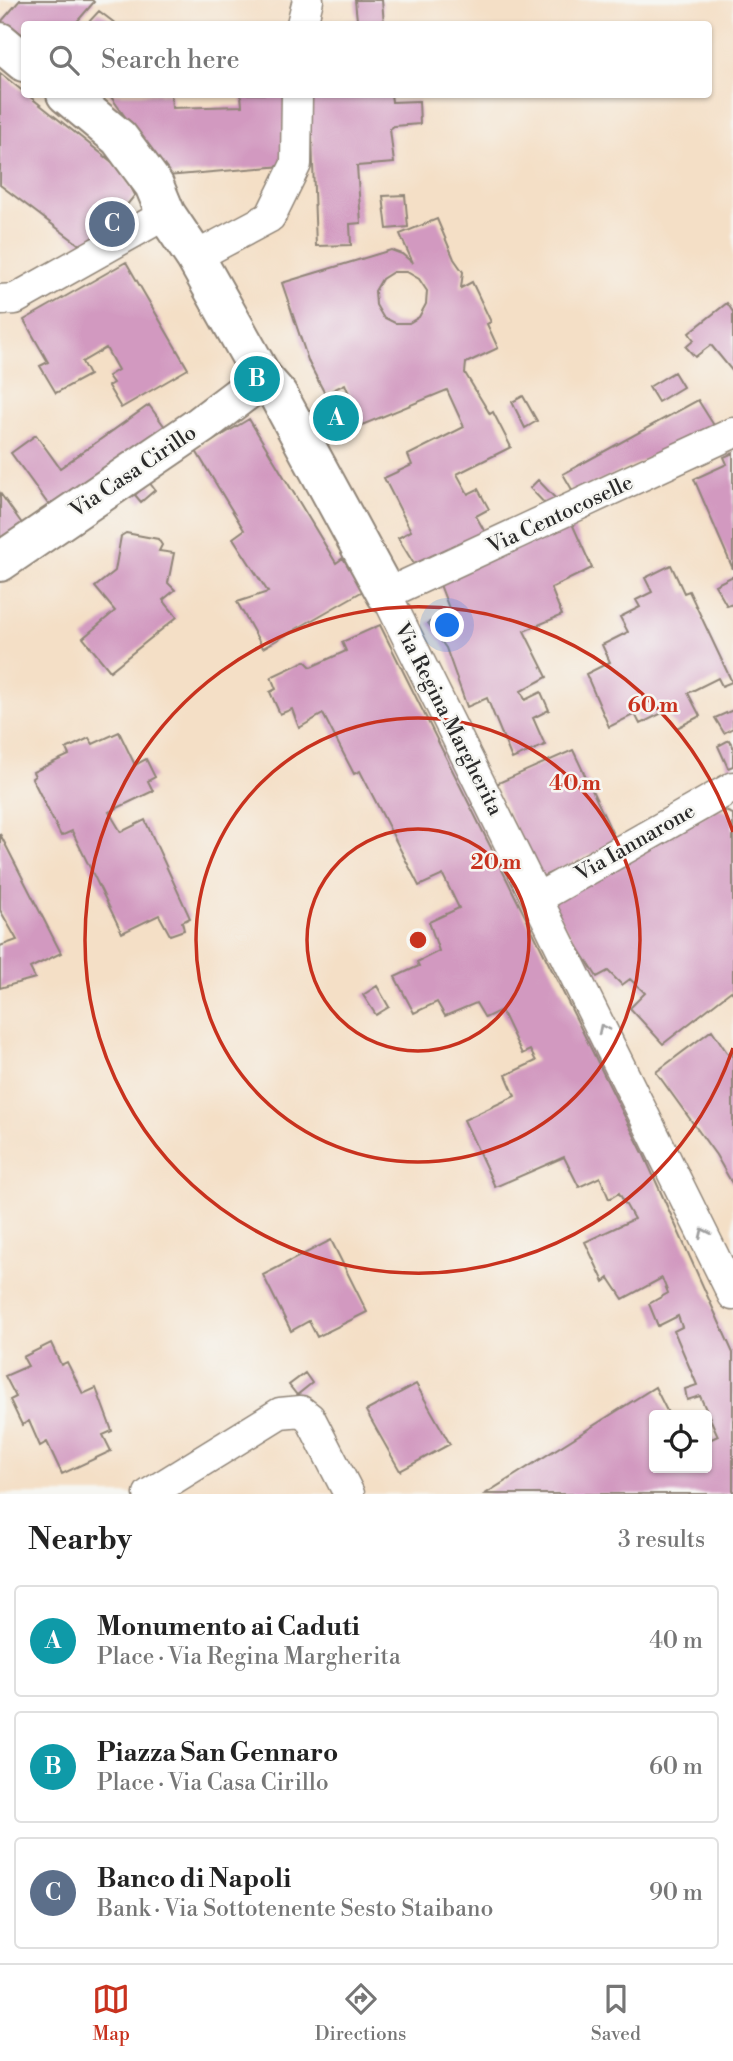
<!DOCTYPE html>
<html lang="en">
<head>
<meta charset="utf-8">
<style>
	:root { --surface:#fff; --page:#f2f2f2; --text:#222; --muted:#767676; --line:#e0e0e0; --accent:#c8321e }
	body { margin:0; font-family:"Libre Bodoni",serif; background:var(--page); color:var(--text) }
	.controls { position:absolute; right:21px; bottom:21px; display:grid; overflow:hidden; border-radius:7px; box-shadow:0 2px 5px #0004 }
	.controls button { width:63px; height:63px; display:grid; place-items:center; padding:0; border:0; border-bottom:2px solid var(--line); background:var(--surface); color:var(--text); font:35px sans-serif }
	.you { position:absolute; left:448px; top:626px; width:24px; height:24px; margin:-18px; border:5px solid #fff; border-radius:50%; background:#1a73e8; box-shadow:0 0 0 10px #1a73e833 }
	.badge { display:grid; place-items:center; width:46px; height:46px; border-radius:50%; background:var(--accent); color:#fff; font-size:23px; font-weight:700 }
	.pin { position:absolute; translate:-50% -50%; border:4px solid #fff; box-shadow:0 2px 7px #0006 }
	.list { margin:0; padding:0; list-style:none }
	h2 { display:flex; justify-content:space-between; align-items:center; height:91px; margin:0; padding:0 28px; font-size:30px }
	h2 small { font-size:23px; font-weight:400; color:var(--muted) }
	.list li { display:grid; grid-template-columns:46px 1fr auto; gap:21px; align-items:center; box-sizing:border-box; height:112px; margin:0 14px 14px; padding:0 14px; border:2px solid var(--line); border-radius:7px }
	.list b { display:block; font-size:26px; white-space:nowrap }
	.list p { margin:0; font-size:23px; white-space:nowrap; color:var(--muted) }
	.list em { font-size:23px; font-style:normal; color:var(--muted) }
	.icon { flex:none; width:38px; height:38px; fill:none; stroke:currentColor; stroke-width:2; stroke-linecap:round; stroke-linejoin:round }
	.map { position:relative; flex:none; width:733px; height:1494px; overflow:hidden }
	.search { position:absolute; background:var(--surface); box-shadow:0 2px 5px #0004; left:21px; right:21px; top:21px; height:77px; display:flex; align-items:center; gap:18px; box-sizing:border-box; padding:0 24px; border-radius:7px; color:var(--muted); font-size:26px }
	.sheet { height:469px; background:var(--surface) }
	nav { display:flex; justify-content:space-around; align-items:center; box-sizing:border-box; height:98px; border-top:2px solid var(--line); background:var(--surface); font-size:19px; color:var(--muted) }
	nav a { display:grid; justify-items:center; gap:4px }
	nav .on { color:var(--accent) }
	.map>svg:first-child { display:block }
</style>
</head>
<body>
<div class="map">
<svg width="733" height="1494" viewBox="0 0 733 1494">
	<rect width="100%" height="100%" fill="#f6f6f2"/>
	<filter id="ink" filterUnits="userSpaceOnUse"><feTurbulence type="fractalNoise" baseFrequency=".0143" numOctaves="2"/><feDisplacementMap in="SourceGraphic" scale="14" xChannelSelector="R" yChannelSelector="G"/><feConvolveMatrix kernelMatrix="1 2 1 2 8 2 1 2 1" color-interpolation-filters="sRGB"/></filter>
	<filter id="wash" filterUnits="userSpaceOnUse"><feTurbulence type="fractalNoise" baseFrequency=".00686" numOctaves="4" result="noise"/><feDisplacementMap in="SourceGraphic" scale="28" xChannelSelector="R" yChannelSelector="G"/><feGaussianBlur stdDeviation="1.57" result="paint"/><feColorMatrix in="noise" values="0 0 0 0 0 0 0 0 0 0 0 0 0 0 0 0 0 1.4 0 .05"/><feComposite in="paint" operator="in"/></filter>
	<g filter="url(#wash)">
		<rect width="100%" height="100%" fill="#f4dfc6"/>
		<g id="blocks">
			<path fill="#d299c0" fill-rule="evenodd" d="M20,0h72l2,2 -19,22h-51v17l-23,-19z
				M355,0h27l2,24h-60l33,-4z
				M99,11l17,13h-29z
				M0,73l122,97 13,25 -46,57 -89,-67z
				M109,94h62l1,14 70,-2 -1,-12h45l-4,72 -115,10z
				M305,94h86l1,8 27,-1 1,23 -26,2 -4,3 4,34 -37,3 4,57 -11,1 1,21 -35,1 -4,-110 -6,2z
				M405,195l3,32 -21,2 -4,-33z
				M437,219l17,40 9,13 -2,16 11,-6 19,40 -4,2 11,24 -32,15 -1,10 25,41 3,-2 18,35 -54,27 11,20 10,-5 11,20 -13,7 10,18 -69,35 -19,-31 13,-7 -27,-53 28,-13 -4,-10 56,-28 -17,-37 -85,35 -17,-41 -20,10 -16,-31 -27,-80 109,-33 11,4 11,9 -13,-29zM393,272h14l12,7 8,12 -1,13 -7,13 -10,6h-14l-12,-6 -7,-12 -1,-14 7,-12z
				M126,262l62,107 -67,39 -13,-22 5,-3 -5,-7 10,-6 -12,-22 -24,14 7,13 -33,18 -16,-27 8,-4 -24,-42z
				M727,303l6,9v60l-22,-27 -16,12 -9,-10 8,-7 -5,-7z
				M674,372l9,15 -25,15 -9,-15z
				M523,396l14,25 -12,7 -13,-26z
				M698,400l17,27 -141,66 -11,-19z
				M149,405l21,29 -114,81 -45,-62 25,-18 24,33z
				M249,419l87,144 7,-5 20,33 -100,57 -26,-46 31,-10 -35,-54 11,-8 -48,-79z
				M733,453v116l-39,-90 33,-15 -3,-7z
				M538,480l20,21 -8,8 -20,-21z
				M149,482l6,8 -14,12 -6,-7z
				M0,493l28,39 -28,21z
				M570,519l22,49 -41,20 11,27 -38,16 23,46 -26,14 4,9 16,-8 8,18 -16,8 12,27 -33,14 -25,-61 -20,9 -21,-59 -18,-25 22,-12 -11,-29z
				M126,533l32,6 4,6 -3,6 15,2 -6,30 7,7 -12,10 14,17 -67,54 -27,-33 32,-27 -20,-24 20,-16 6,-35z
				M671,565l13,28 5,-2 43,91 -10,4 -4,-8 -30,15 12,23 -23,12 -13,-16 -24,12 -5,-10 -26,13 -23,-53 24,-12 -8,-17 26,-13 -8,-15 20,-10 -4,-7 16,-8 -7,-14z
				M733,576v28l-6,2 -12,-21z
				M380,625l264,530 89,198v141h-248l170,-107 14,28h-15v53h53v-27l11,-5 -18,-40 -13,4 -2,-11 12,-4 -23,-54 8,-4 -4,-11 -20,10 -9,-22 19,-11 -6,-15 -39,21 -14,-21 -5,4 -19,-40 49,-23 -15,-26 -10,6 -9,-22 -21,10 -15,-30 -69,30 -31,-67 51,-24 -9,-21 30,-14 -6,-11 -8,4 -21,-44 -16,8 -9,-15 -31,13 -8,-14 -23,11 -19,-36 24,-11 -2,-4 22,-11 -10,-29 30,-14 -16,-33 -24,11 -59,-115 -6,3 -31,-60 -24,14 -7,-19 -12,5 -10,-22 6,-3 -5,-12 34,-16 6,6 35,-16 -4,-9z
				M733,710v18l-9,5 -9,-15z
				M119,732l16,33 11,-6 9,18 -7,4 5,10 -44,21 12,20 24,-12 45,98 -8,4 2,8 -14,5 -11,-20 -37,18 -50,-102 -11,5 -29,-58 3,-2 -2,-4 36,-17 -3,-6 23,-11 4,6z
				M729,740l4,6v20l-5,2 -10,-22z
				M573,750l44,93 -80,36 -41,-95z
				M717,808l16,6v179l-2,-2 -68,53 -33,-36 15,-15 -15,-14 -8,6 -14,-14 -11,6 -47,-75z
				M0,834l61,119 -31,15 5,10 -35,10v-42l17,-6 -17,-30z
				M377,986l12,21 -13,8 -13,-20z
				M712,1030l16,24 5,-3v134l-17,-30 -60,-83z
				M331,1240l36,72 -50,25 -8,-16 -18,10 -28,-56z
				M51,1343l10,22 6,-3 16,32 13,-6 16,43 -9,4 8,16 -49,23 -15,-32 -7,4 -11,-25 -7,4 -12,-25 6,-3 -11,-21 23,-10 -5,-9z
				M305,1373l7,10 -15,12 -8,-10z
				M416,1384l34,60 -50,27 -34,-60z"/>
		</g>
	</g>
	<g filter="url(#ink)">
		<use href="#blocks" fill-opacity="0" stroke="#908578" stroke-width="2"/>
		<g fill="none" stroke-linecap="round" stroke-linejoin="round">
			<g stroke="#908578" stroke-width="33">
				<path id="street" d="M302,24l6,-24
					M195,257l75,-40 26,-53 1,-70
					M0,300l15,-1 151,-85
					M733,433l-347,161 347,701
					M538,898l195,-111
					M149,1494l131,-81 21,-2 9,7 39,76"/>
			</g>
			<g stroke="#908578" stroke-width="42">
				<path id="secondary" d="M0,42l24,20
					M66,94l53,44 35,47 12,29 29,43 68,121 15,17 108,199
					M0,562l201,-137 62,-47"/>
			</g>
			<use href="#street" stroke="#fff" stroke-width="30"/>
			<use href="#secondary" stroke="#fff" stroke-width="38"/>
		</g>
		<defs><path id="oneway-chevron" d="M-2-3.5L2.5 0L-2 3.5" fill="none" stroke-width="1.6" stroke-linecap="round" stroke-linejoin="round" transform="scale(1.75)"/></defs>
		<g stroke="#a0a0a0">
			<use href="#oneway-chevron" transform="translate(603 1029) rotate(-116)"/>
			<use href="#oneway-chevron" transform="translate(704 1233) rotate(-115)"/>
		</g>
	</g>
	<g fill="none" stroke="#c8321e" stroke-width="3.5">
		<circle cx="418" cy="940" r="111"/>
		<circle cx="418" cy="940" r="222"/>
		<path d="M733 1048A333 333 0 1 1 733 832"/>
	</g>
	<g text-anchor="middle" stroke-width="5" stroke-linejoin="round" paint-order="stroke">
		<g font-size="21" fill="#2b2b2b" stroke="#f6f6f2">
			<text transform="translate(133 471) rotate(-34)" y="7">Via Casa Cirillo</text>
			<text transform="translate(560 514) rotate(-25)" y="7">Via Centocoselle</text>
			<text transform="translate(449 719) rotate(63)" y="7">Via Regina Margherita</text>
			<text transform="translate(635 842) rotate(-30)" y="7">Via Iannarone</text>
		</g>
	</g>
	<circle cx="418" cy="940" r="10" fill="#c8321e" stroke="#f6f6f2" stroke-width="3.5"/>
	<g font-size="21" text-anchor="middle" font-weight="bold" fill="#c8321e" stroke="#f6f6f2" stroke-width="5" stroke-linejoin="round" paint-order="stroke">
		<text x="653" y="712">60 m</text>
		<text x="575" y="790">40 m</text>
		<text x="496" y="869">20 m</text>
	</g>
</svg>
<div class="controls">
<button><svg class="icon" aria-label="locate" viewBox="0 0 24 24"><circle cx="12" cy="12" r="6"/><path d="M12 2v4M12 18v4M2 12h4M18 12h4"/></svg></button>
</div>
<div class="you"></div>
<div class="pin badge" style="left:336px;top:418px;background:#0f9aa8">A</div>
<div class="pin badge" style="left:257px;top:379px;background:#0f9aa8">B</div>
<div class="pin badge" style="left:112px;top:224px;background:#5c6f8a">C</div>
<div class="search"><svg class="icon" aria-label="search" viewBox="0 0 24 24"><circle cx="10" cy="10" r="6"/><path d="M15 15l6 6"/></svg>Search here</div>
</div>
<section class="sheet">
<h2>Nearby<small>3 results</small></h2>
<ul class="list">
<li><span class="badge" style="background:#0f9aa8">A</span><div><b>Monumento ai Caduti</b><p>Place · Via Regina Margherita</p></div><em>40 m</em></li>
<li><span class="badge" style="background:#0f9aa8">B</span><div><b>Piazza San Gennaro</b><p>Place · Via Casa Cirillo</p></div><em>60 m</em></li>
<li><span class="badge" style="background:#5c6f8a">C</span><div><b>Banco di Napoli</b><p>Bank · Via Sottotenente Sesto Staibano</p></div><em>90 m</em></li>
</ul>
</section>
<nav>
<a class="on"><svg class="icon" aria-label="map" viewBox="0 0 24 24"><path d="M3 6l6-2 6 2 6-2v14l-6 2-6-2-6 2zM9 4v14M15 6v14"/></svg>Map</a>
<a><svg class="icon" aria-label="directions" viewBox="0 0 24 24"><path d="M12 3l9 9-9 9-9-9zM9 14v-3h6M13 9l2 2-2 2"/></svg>Directions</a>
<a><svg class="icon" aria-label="saved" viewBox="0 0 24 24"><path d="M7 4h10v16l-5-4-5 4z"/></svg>Saved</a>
</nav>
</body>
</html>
